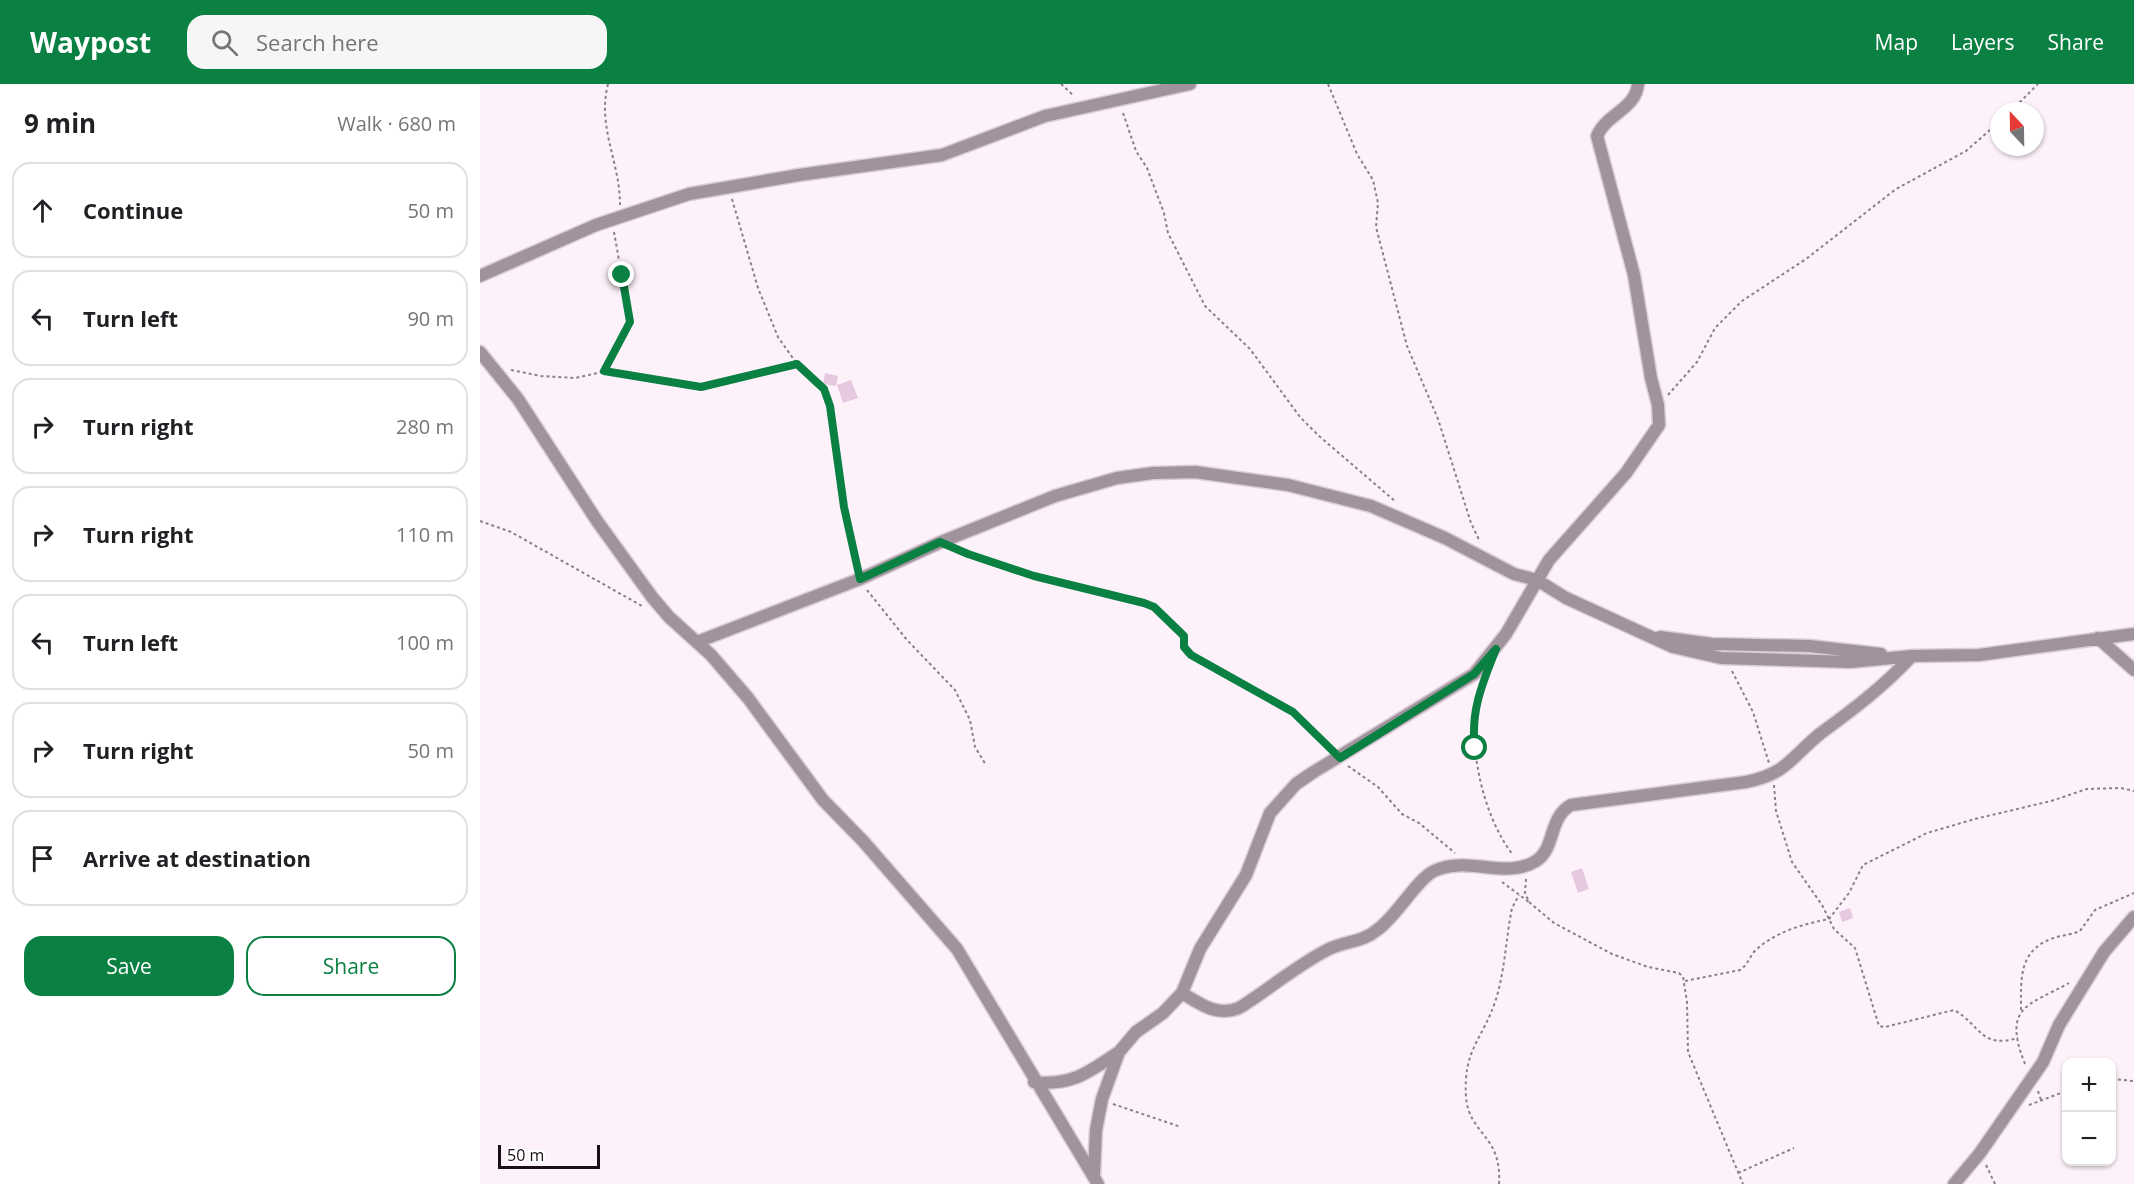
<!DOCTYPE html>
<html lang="en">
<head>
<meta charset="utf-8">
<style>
	:root { --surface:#fff; --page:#f6f6f6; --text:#202124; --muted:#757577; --line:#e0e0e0; --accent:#0b8043 }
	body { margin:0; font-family:"Open Sans",sans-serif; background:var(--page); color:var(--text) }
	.controls { position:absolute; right:18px; bottom:18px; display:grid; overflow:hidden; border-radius:12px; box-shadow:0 2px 4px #0004 }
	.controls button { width:54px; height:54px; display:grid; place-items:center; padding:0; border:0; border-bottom:2px solid var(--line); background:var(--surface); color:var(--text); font:30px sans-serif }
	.compass { position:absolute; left:1510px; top:18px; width:54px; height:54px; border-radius:50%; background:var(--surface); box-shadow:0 2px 4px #0004; rotate:338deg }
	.scale { position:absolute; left:18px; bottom:15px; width:102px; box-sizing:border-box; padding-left:6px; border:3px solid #190f17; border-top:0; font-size:16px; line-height:21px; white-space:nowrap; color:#190f17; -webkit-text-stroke:4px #fff; paint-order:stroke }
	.stop { position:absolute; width:18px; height:18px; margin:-14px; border:4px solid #0b8043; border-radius:50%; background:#fff }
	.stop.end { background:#0b8043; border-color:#fff; box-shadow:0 2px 6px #0008 }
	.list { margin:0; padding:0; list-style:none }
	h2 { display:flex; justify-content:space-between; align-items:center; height:78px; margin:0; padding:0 24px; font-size:26px }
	h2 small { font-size:20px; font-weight:400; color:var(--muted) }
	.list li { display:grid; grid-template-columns:39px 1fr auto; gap:18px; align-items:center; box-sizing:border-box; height:96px; margin:0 12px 12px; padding:0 12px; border:2px solid var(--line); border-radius:18px }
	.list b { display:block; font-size:22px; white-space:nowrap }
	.list em { font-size:20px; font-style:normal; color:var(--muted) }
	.actions { display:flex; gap:12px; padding:18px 24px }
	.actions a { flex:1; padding:14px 0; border:2px solid var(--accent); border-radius:18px; text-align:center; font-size:21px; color:var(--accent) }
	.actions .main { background:var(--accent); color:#fff }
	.icon { flex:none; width:33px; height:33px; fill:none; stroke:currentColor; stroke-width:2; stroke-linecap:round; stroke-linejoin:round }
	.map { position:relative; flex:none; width:1654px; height:1100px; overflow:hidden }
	header { display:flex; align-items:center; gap:36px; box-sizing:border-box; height:84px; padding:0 30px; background:var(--accent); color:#fff }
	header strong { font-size:28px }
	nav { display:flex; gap:33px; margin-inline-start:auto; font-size:21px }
	.search { width:420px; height:54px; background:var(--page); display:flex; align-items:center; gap:15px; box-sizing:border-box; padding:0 21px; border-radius:18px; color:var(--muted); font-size:22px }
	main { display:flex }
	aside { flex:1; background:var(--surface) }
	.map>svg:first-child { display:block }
</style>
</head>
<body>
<header>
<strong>Waypost</strong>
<div class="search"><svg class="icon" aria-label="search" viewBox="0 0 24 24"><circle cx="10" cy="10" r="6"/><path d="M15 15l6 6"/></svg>Search here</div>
<nav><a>Map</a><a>Layers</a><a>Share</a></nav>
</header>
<main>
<aside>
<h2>9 min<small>Walk · 680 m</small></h2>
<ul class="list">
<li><svg class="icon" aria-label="ahead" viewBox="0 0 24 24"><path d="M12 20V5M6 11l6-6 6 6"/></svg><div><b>Continue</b></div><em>50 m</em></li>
<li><svg class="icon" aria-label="left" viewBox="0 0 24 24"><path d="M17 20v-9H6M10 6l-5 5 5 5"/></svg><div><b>Turn left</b></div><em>90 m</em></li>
<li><svg class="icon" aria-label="right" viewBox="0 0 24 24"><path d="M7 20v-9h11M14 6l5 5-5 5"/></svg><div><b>Turn right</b></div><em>280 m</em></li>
<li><svg class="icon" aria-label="right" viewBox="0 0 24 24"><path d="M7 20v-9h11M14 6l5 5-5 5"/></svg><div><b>Turn right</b></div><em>110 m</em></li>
<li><svg class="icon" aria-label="left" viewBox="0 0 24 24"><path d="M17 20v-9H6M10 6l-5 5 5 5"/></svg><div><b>Turn left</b></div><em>100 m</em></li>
<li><svg class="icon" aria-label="right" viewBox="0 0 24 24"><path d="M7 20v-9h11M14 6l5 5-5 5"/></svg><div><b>Turn right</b></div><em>50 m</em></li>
<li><svg class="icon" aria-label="arrive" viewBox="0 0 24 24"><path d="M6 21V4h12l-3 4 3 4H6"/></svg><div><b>Arrive at destination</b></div></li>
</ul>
<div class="actions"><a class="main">Save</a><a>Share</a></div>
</aside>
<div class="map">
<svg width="1654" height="1100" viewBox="0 0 1654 1100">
	<rect width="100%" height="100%" fill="#fdf1fa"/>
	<path fill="#e6c9e0" d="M345,289l13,3 -2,10 -13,-2z
		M371,296l7,18 -15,5 -6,-18z
		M1102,784l7,21 -11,4 -7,-21z
		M1370,824l3,10 -11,4 -3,-10z"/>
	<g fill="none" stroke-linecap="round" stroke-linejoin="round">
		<g stroke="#d9cdd6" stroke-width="15">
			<path id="street" d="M0,192l116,-51 93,-31 110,-19 143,-20 103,-39 145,-32
				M0,268l38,47 79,122 55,76 17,20 42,38 37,43 75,102 40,41 94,108 141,235
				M1180,553l52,7 97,2 72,8
				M1618,554l36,32
				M217,558l163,-63 81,-37 114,-46 62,-18 36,-5 42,-1 93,13 83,21 74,32 69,36 23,6 29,18 107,49 48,11 129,4 62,-6 67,-1 155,-21
				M702,909c18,11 35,24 57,15 29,-18 57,-42 88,-58 16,-9 35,-7 50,-20 20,-14 39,-50 57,-59 33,-16 72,9 102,-10 20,-13 12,-43 35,-56l175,-23c41,-8 45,-25 75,-49 33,-24 63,-47 91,-77
				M554,998c39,4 54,-10 85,-30
				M614,1091l2,-45 6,-31 17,-47 17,-20 27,-19 19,-20 18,-44 46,-74 24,-62 26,-29 16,-11 162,-99 32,-40 43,-74 77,-87 33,-48 -1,-20 -7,-27 -17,-103 -37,-139c9,-22 39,-27 41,-52
				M1474,1100l26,-31 63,-91 16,-37 45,-73 30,-35"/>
		</g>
		<path stroke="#8b8089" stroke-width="2" stroke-dasharray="3 3" stroke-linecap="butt" d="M128,0c-11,44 12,77 12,121
			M581,0l13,12
			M848,0l29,70 16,26 5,23 -2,24 31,119 31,73 33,104 9,19
			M1531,27l27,-27
			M643,29l13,38 11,17 17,45 4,20 37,73 45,43 50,68 19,19 77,66
			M252,115l26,89 20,49 19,27 27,25 6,17 14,101 13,59
			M31,286l30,6 34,2 36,-8 90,17 95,-23
			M124,287l26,-49 -16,-90
			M1188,311l29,-33 18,-34 27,-27 64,-42 90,-70 70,-38 33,-29
			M0,437l31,11 131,74
			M476,465l100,33 88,21 10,4 30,29v11l7,8 102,57 36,36
			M387,506l40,50 48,50 15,30 5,27 11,18
			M1252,587l21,41 16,51
			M1003,600c-20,48 -2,130 30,171
			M868,682l30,21 24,27 17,9 36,30
			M1294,701l2,26 16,51 30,43 12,24 21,19 24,78 6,1 69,-17c27,15 26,39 64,28
			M1046,795l-1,14 4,9 25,21 58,31 36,13 31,6 4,4 4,25 1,50 55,132
			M1022,798l27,20
			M1205,897l55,-11c9,-6 10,-16 18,-22 20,-17 46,-24 71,-29l20,-26 14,-28 64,-32 48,-14 76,-18 36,-12 34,-1 13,3
			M1541,926c0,-32 -3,-62 36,-73 8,-2 16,-3 23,-6l15,-21 39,-17
			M1545,980c-23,-58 3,-58 44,-81
			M1632,995l22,2
			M1558,1007l3,9
			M633,1020l68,23
			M1549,1021l37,-14
			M1506,1081l9,19
			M1258,1089l56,-25
			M1019,1100c3,-50 -30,-49 -33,-87 -3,-49 17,-57 30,-98 9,-29 10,-61 16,-91l7,-13"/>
		<use href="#street" stroke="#a0939d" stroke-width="12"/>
	</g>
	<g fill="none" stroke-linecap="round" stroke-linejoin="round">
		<path stroke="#0b8043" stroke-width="8" d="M142,191l8,47 -26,49 97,16 96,-23 27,25 6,17 14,101 16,72 80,-37 28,12 66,22 110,27 10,4 30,29v11l7,8 102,57 47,46 134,-84 22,-25c-13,33 -26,62 -21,99"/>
	</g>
</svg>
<div class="controls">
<button>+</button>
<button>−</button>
</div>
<svg class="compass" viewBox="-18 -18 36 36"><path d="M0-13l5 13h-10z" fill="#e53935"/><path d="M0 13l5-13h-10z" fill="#757577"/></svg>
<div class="scale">50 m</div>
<div class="stop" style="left:995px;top:664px"></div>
<div class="stop end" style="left:142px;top:191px"></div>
</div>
</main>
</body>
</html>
